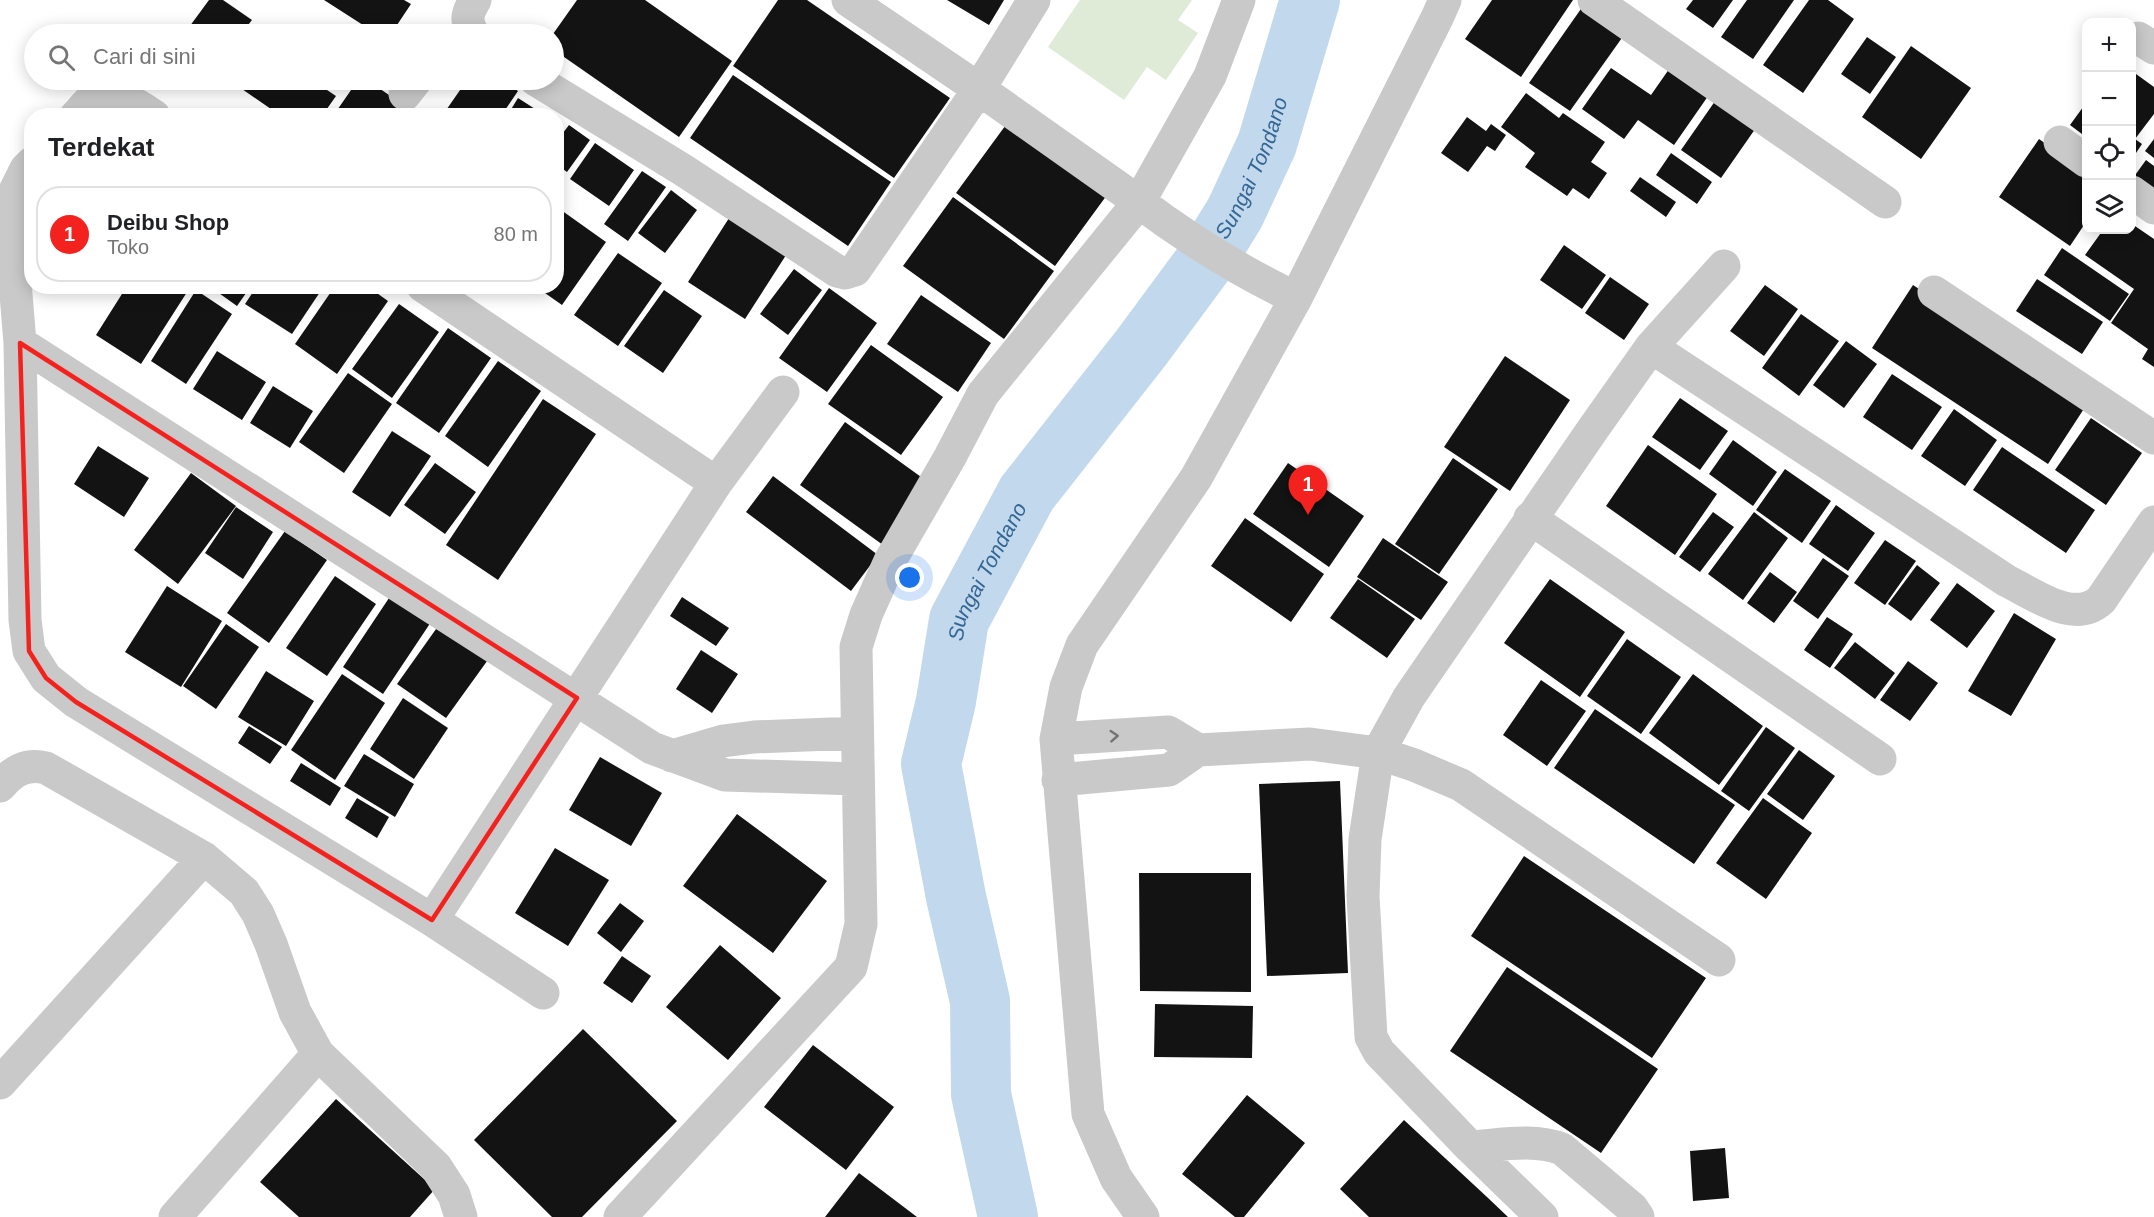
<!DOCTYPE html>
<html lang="id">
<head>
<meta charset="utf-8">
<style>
	:root { --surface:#fff; --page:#f6f6f6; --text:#202124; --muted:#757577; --line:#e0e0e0; --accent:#f3221e }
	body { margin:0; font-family:Arial,sans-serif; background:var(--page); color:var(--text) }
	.controls { position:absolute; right:18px; top:18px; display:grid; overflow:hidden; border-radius:12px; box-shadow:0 3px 15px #0003 }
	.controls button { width:54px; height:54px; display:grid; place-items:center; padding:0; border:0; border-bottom:2px solid var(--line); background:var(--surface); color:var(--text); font:30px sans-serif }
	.you { position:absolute; left:910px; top:578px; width:21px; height:21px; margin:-15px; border:4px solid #fff; border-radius:50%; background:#1a73e8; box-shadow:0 0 0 9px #1a73e833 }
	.badge { display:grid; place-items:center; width:39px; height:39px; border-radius:50%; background:var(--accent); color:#fff; font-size:20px; font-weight:700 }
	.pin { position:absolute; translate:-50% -50px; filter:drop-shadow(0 2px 3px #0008) }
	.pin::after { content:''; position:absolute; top:32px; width:21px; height:18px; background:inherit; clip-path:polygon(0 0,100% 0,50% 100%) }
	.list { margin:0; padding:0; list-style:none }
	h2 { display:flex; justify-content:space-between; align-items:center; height:78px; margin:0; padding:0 24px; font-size:26px }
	h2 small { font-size:20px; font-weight:400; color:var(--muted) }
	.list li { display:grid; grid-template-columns:39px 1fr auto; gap:18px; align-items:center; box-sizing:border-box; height:96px; margin:0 12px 12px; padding:0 12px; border:2px solid var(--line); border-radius:24px }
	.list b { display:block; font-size:22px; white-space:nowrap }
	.list p { margin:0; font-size:20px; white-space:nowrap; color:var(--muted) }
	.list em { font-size:20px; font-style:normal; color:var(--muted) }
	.icon { flex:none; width:33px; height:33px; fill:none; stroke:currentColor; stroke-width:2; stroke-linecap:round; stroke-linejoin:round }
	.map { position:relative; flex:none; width:2154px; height:1217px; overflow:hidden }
	.search { position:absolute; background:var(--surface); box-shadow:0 3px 15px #0003; left:24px; top:24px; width:540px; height:66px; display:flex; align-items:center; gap:15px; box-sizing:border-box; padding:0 21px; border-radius:33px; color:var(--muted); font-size:22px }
	.panel { position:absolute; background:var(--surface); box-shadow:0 3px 15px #0003; left:24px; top:108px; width:540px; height:186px; border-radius:24px }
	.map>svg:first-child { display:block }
</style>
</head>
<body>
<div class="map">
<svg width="2154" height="1217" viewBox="0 0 2154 1217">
	<rect width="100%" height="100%" fill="#fff"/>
	<path fill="#e0ebd7" d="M1080,0h112l-14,20 20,13 -32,47 -19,-13 -23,33 -76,-53z"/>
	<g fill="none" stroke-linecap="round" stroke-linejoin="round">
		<path stroke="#c1d8ed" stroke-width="60" id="s1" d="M1008,1217l-27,-123 -1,-93 -24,-104 -25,-133 15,-63 13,-81 68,-127 114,-145 65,-88 29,-47 32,-69 43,-144"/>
	</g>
	<path fill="#131313" d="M209,0h14l29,20 -11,14h-57z
		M324,0h80l7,4 -20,30h-14z
		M577,0h68l87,61 -53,76 -125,-87 -1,-16z
		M778,0h29l143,98 -56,80 -161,-112z
		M947,0h57l-15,25z
		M1492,0h81l-52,77 -56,-38z
		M1693,0h40l-20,28 -27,-19z
		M1747,0h47l-41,59 -32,-22z
		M1809,0h19l26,19 -51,74 -40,-28z
		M1583,6l41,29 -54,76 -41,-28z
		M1867,37l29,20 -26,37 -29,-20z
		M1911,46l60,42 -50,71 -59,-42z
		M1674,62l39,27 -39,56 -36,-25 -14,19 -42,-30 29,-41 40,27z
		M2136,74l18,13v27l-19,25 7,5 -10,15v-79z
		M733,75l158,107 -43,64 -158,-108z
		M229,80h83l24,16 -14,20h-41z
		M358,80h9l53,36h-87z
		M467,80h34l17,11 -17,25h-59z
		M1526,93l33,25 4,-5 42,29 -14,20 16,11 -18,26 -16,-11 -6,8 -42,-29 10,-14 -34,-26z
		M1720,94l40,28 -39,56 -40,-28z
		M518,98l28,18h-39z
		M2086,103v34l-16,-12z
		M1467,117l19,14 5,-7 15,11 -11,16 -8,-5 -19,26 -27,-19z
		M1008,122l99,73 -52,71 -99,-73z
		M569,125l21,15 -23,32 -11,-8v-22z
		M2039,139l47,33v50l-16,24 -71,-49z
		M2154,139v19l-9,-7z
		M595,143l39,27 -25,36 -39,-27z
		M1671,153l41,29 -15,22 -41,-29z
		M2146,160l8,6v27l-21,-15z
		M642,171l24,16 -38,54 -24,-17z
		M1640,177l36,25 -10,15 -36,-26z
		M671,190l26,20 -32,43 -27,-20z
		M953,197l101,74 -50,68 -101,-73z
		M561,210l45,32 -44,63 -27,-19h21v-70z
		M731,215l57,37 -43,67 -57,-37z
		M2132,224l22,15v128l-12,-8 6,-10 -37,-26 23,-34 -49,-34 18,-25h29z
		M1564,245l42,30 -24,34 -42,-29z
		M2062,248l67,46 -19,27 -66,-46z
		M618,253l44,30 -44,63 -44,-31z
		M794,269l28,21 -34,45 -28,-21z
		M1610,277l39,27 -25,36 -39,-27z
		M2037,279l66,43 -21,32 -66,-43z
		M1765,285l33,24 -34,47 -34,-25z
		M1913,285l176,116 -41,63 -176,-116z
		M127,286h58l4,3 -48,75 -45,-29z
		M209,286h42l-14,20z
		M257,286h67l-32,48 -47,-30z
		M335,286h32l21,15 -51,73 -42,-30z
		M829,288l48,35 -50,69 -48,-34z
		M196,290l36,24 -46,70 -35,-23z
		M664,290l38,26 -39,57 -39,-27z
		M921,295l70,48 -33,49 -71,-48z
		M399,304l40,28 -47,66 -40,-29z
		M1801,314l38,27 -40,55 -37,-28z
		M448,328l43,30 -52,75 -43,-30z
		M1846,341l31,23 -33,44 -31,-23z
		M871,345l72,52 -42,58 -73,-51z
		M217,351l49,31 -24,38 -49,-31z
		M1505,356l65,44 -60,91 -66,-44z
		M498,361l43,30 -53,76 -43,-31z
		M348,373l44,31 -48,69 -45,-31z
		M1892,374l50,33 -30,43 -49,-33z
		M273,386l40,25 -23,37 -40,-25z
		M1680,398l48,33 -28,39 -48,-33z
		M543,399l53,35 -98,146 -52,-35z
		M1954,409l43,31 -32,46 -44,-30z
		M2091,418l51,35 -36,52 -51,-35z
		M845,422l83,60 -45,63 -83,-60z
		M392,431l39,25 -41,61 -38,-25z
		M1733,440l44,32 -24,34 -44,-32z
		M1648,445l69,49 -42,61 -69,-49z
		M98,446l51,32 -25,39 -50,-33z
		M2002,447l93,63 -29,43 -93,-63z
		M1453,458l45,31 -59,85 -44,-30z
		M435,463l41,29 -31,42 -41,-29z
		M1288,463l76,53 -35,51 -76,-53z
		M1785,469l46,32 -29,42 -46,-33z
		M191,473l45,33 -58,78 -44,-34z
		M773,476l105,79 -27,36 -105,-79z
		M1836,505l39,28 -27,38 -39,-27z
		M236,507l37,25 -30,47 -38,-26z
		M1713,512l21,15 -34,45 -21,-15z
		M1754,512l34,26 -45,62 -35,-26z
		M1245,518l79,56 -33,48 -80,-56z
		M285,531l42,29 -58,83 -42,-30z
		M1383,538l65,44 -27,38 -64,-43z
		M1885,540l31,21 -31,44 -31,-22z
		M1823,558l26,18 -31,43 -25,-18z
		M1917,565l23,18 -29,38 -23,-17z
		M1770,572l27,20 -23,31 -27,-20z
		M335,576l41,28 -49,72 -41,-28z
		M1358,579l57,40 -28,39 -57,-40z
		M1550,579l75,53 -45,65 -76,-54z
		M1957,583l38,28 -28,37 -37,-28z
		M167,586l55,35 -41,66 -56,-35z
		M391,595l40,27 -48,72 -40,-27z
		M682,597l47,31 -13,18 -46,-30z
		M2014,613l42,26 -45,77 -43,-25z
		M1827,617l26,17 -23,34 -26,-18z
		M441,622l49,35 -44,61 -49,-34z
		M226,624l33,23 -43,62 -33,-23z
		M1627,639l54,38 -40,57 -54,-38z
		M1855,642l40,31 -20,26 -41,-31z
		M701,650l37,24 -26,39 -36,-24z
		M1908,661l30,22 -28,38 -30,-21z
		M266,671l48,30 -28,45 -48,-29z
		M342,674l43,29 -50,77 -44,-30z
		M1693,674l70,52 -44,59 -70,-52z
		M1541,680l45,31 -39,55 -44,-31z
		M403,698l45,30 -34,51 -44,-30z
		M1595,709l140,96 -41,59 -140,-96z
		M249,726l33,21 -12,17 -32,-21z
		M1766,727l29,21 -46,63 -28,-20z
		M1799,750l36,26 -32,44 -36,-26z
		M364,754l50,30 -19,33 -51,-31z
		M600,757l62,36 -31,53 -62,-36z
		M301,763l40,25 -11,18 -40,-25z
		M1340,781l8,192 -81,3 -8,-192z
		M357,798l32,19 -12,21 -32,-20z
		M1763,798l49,35 -46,66 -50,-36z
		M737,814l90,67 -54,72 -90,-67z
		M555,848l54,32 -41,66 -53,-33z
		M1524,856l182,122 -54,80 -181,-122z
		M1139,873h112v119l-111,-1z
		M620,903l24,18 -23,31 -24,-19z
		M720,945l61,53 -53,62 -62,-53z
		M622,956l29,20 -19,27 -29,-20z
		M1507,967l151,102 -57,84 -151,-102z
		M1155,1004l98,2 -1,52 -98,-1z
		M583,1029l94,92 -95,96h-30l-78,-77z
		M813,1045l81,62 -48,63 -82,-63z
		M1247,1095l58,48 -61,74h-9l-53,-43z
		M336,1099l99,90 -25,28h-111l-39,-35z
		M1404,1120l83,77 21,20h-139l-29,-28z
		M1725,1148l4,50 -36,3 -3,-50z
		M859,1173l58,44h-92z"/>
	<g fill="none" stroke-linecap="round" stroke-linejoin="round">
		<path stroke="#c9c9c9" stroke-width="33" d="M1239,0l-29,76 -71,126c49,37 102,70 157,96
			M1594,0l291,202
			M473,34c-8,-13 -6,-21 2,-34
			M2138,38l16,10
			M536,80l147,90 154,101 8,2 10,-3 124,-181 55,-89
			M405,94l11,-14
			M76,116c5,-5 9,-11 14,-15 21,-14 47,3 64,15
			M2060,142l26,19
			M32,163l-6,6 -11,22 -4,42 9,110 5,277 4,31 17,27 30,24 356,218 111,73
			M2132,192l22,16
			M423,286l293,197
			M1934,292l220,146
			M20,343l632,405 73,27 133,4
			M1651,347l356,234c27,13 67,44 94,19l53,-78
			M1530,518l350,241
			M1056,739l112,-7 30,18
			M672,756l51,-15 31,-4 102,-4
			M1058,780l111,-10 29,-20 112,-6 68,9 -13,86 -2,57 8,141 8,15 91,95 72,70
			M0,786c13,-15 26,-23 46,-18l158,90 40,34 14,22 13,30 24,68 23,42 118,113 18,28 7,22
			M432,920l284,-437 67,-91
			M1719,960l-258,-175 -47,-20 -36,-12 31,-56 184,-268 58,-82 73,-81
			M0,1083l204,-225
			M1470,1147c30,-2 64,-9 92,2l70,59 6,9
			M175,1217l143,-163
			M620,1217l231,-250 10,-43 -5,-277 10,-32 24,-54 60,-104 33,-63 156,-192 -160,-113 -131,-89
			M1143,1217l-27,-39 -28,-64 -32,-375 10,-52 16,-42 114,-167 100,-180 141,-280 8,-18"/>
	</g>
	<defs><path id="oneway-chevron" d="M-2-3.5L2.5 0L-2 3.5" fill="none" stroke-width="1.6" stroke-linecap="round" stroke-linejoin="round" transform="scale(1.5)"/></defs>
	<use stroke="#737373" href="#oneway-chevron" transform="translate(1114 736) rotate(-4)"/>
	<path fill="none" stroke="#f3221e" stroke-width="4.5" stroke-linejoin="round" d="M20,343l557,355 -145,222 -356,-218 -30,-24 -17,-27z"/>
	<g text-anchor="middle" stroke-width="6" stroke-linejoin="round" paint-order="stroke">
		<g font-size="21" font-style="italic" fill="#346593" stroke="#fff">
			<text dy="7" stroke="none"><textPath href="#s1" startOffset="1149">Sungai Tondano</textPath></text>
			<text dy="7" stroke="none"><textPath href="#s1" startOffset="663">Sungai Tondano</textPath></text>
		</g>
	</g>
</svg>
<div class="controls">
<button>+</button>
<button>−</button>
<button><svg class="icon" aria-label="locate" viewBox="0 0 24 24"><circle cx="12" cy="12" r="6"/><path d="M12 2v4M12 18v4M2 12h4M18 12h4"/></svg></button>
<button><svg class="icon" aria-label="layers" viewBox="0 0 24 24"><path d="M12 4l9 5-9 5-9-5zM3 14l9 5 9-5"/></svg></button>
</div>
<div class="you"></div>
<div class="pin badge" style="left:1308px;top:515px">1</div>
<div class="search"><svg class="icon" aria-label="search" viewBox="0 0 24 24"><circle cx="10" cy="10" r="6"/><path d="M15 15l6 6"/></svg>Cari di sini</div>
<section class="panel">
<h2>Terdekat<small></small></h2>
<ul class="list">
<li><span class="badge">1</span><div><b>Deibu Shop</b><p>Toko</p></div><em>80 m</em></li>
</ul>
</section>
</div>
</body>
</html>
